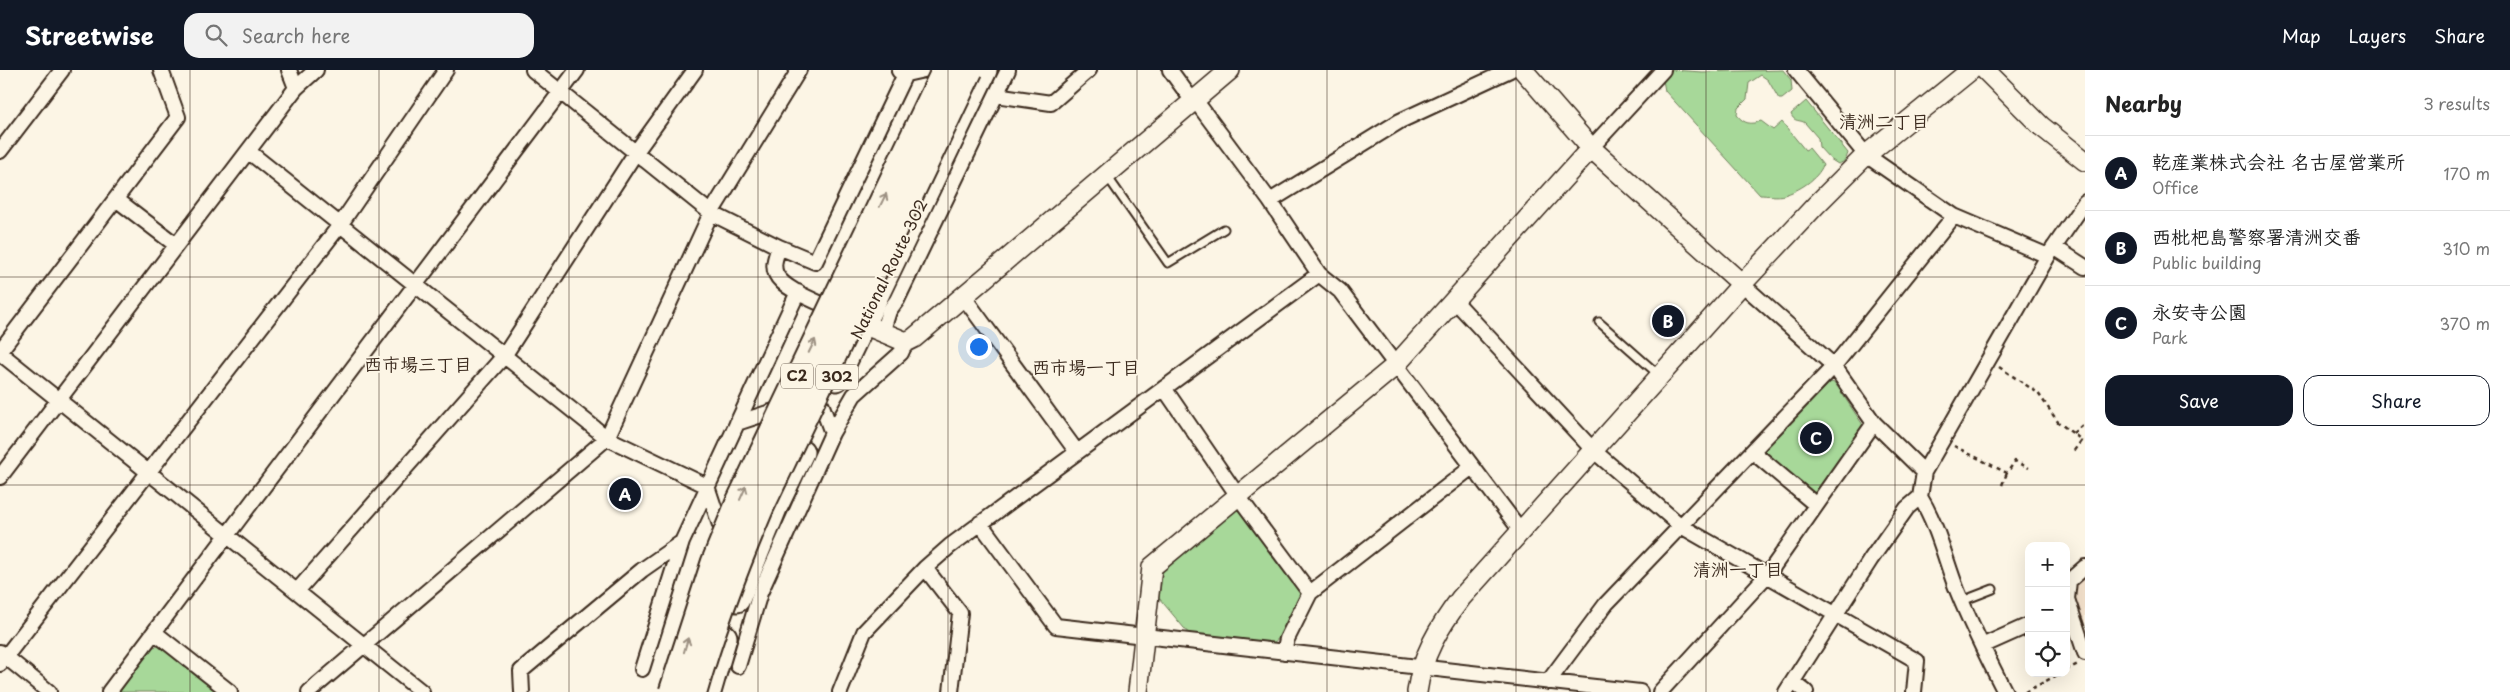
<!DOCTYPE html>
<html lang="en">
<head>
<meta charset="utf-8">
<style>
	:root { --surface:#fff; --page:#f2f2f2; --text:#222; --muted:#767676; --line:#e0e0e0; --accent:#111827 }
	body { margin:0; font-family:"Playpen Sans","Klee One",sans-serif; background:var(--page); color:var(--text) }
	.controls { position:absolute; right:15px; bottom:15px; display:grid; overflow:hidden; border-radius:10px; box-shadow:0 5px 20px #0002 }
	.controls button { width:45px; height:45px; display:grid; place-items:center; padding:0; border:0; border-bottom:1px solid var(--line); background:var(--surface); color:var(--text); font:25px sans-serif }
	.you { position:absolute; left:978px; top:276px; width:18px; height:18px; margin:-12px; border:4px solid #fff; border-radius:50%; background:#1a73e8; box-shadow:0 0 0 8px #1a73e833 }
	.badge { display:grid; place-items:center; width:32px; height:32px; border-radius:50%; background:var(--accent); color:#fff; font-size:16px; font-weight:700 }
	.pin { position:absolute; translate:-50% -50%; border:2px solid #fff; box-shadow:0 1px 5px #0006 }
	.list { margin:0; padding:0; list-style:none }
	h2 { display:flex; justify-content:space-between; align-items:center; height:65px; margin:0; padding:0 20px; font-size:21px }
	h2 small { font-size:16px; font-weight:400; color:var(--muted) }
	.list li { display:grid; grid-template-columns:32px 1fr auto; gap:15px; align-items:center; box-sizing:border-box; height:75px; padding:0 20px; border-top:1px solid var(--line) }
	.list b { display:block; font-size:19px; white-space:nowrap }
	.list p { margin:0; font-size:16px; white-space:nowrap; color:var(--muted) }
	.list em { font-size:16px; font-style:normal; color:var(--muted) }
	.actions { display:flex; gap:10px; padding:15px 20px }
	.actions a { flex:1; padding:11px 0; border:1px solid var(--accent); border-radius:15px; text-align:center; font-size:18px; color:var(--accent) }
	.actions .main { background:var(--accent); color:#fff }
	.icon { flex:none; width:28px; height:28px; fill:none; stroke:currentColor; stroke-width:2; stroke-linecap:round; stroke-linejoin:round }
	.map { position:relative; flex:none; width:2085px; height:622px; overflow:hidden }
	header { display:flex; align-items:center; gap:30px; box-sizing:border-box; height:70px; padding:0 25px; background:var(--accent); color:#fff }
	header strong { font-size:24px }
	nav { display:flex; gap:28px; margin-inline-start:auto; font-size:18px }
	.search { width:350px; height:45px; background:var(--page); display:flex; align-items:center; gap:12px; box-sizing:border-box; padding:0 18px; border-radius:15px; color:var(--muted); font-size:19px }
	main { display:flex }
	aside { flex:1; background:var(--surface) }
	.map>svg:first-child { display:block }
</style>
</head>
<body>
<header>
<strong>Streetwise</strong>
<div class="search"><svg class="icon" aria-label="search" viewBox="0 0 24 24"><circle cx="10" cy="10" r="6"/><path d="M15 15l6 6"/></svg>Search here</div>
<nav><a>Map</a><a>Layers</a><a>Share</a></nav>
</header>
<main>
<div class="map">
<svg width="2085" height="622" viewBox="0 0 2085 622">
	<rect width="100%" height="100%" fill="#fcf5e5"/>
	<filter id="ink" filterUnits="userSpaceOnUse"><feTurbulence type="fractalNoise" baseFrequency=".02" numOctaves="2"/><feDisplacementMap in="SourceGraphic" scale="10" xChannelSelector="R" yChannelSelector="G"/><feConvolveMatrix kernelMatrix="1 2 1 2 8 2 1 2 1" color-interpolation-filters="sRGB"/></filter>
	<g filter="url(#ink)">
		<path fill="#f0dec9" d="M2085,505v64l-13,-39 3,-18z"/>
		<path fill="#a7d899" stroke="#71815c" d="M1672,0l30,2 81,-2 8,10 1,11 -10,8h-3l-11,-19 -7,-5 -12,8 -2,16 -9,9 -1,7c7,9 14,10 24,6l12,9 9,-8 23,28 4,-2 14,17c-5,14 -25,26 -39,30 -7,2 -17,0 -24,0l-95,-104 -2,-11z
			M1806,31l42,52c-2,6 -3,9 -10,11l-8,-5 -11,-12 -1,-9 -13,-15c-5,-4 -11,0 -14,-9z
			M1830,312l5,1 30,45 -46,66 -10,-2 -43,-36 -1,-7z
			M1235,440l6,1 58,78 1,7 -19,40 -9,8 -83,-10 -30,-36 4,-28z
			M159,576l58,46h-99l34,-45z"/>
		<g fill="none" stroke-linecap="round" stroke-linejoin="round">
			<g stroke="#3b2a1e" stroke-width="11">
				<path id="lane" d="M1107,106l61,87 56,-34
					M1599,252l61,54
					M1962,531l31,-12"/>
			</g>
			<g stroke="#3b2a1e" stroke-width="18">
				<path id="street" d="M289,0l7,18
					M533,0l178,143 68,34c-3,9 -7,18 -3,27 7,16 45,29 61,37
					M1170,0l16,22 15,16 69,93 49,73 21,17 181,240
					M1796,0l70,85 88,61 94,40
					M899,1l7,3 18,-4
					M996,25l55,8 38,-33
					M1591,78l72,-78
					M0,81l62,-81
					M248,81l359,287 100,48 17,51
					M116,129l60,46
					M1270,131l130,-80 110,-51
					M779,177l36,15 92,-192
					M2054,177l31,20
					M1742,214l92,82 40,57 50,49
					M963,226l114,156
					M1454,230l140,151 87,75 236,135 -3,31
					M882,263l7,-22 8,-11 111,-230
					M0,281l178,-234 -17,-47
					M0,283l422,339
					M1164,318l74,108 72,97
					M822,336l10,27
					M737,353l49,-16
					M1753,382l63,53
					M0,407l296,-389 20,-18
					M980,453l76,103 584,66
					M2085,497l-16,14 -2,18 18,54
					M925,498l35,45 -9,79
					M297,521l207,-235 132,-204 59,-82
					M154,562l76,60
					M1982,576l47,-21
					M0,582l49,40
					M1284,582l3,-13 23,-46 162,-126
					M0,594l340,-439 106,-155
					M738,596l22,-73 72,-160 22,-38 47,-42 5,-11
					M642,599l40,-127 116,-250
					M1548,612l58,-78 228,-238 120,-150
					M1793,612l13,10
					M109,622l468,-622
					M309,622l298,-254 104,-225 88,-143
					M522,622l-1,-21 121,-101 40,-28
					M840,622l24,-60 61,-64 25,-22 369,-272
					M1660,622l108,-118 106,-151
					M1786,622l85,-133 36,-51 13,-11
					M2005,622c-17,-33 -34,-67 -48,-102 -12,-31 -19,-64 -37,-93l4,-25 124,-216 37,-54"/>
			</g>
			<g stroke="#3b2a1e" stroke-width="22">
				<path id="secondary" d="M1523,0l68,78 151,136
					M1985,0l56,56 44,35
					M863,254l43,18 8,-4 316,-268
					M1138,622l14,-125 243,-201 196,-218
					M1417,622c5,-37 22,-65 44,-94l281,-314 74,-79 50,-50 105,-85"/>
			</g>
			<g stroke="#3b2a1e" stroke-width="29">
				<path id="highway" d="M836,308l148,-308
					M737,529l37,-91 27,-56
					M708,622l16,-55"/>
			</g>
			<path stroke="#3b2a1e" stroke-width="2.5" stroke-dasharray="4 4" stroke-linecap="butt" d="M1999,297l39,26 20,29 21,16 2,3 -8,11
				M2073,363l12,-10
				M1954,376l53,27 8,-12 14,7
				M2002,415l5,-12
				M2066,600l12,-6
				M2025,622l36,-19"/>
			<use href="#lane" stroke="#fcf5e5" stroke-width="7"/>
			<use href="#street" stroke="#fcf5e5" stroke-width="14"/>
			<use href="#secondary" stroke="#fcf5e5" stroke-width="19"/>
			<use href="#highway" stroke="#fcf5e5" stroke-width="25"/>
			<g stroke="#3b2a1e" stroke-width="29" stroke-linecap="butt">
				<path id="highway-bridge" d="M672,622l42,-129 25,-61 206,-432
					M694,622c18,-63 41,-124 67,-185l209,-437"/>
			</g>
			<use href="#highway-bridge" stroke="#fcf5e5" stroke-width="25"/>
		</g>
		<defs><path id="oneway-shaft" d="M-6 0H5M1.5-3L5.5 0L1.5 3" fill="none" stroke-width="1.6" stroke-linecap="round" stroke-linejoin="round" transform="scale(1.25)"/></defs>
		<g stroke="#9c9082">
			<use href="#oneway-shaft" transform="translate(883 130) rotate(-64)"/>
			<use href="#oneway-shaft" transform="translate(812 276) rotate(-64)"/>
			<use href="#oneway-shaft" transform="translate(743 423) rotate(-66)"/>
			<use href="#oneway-shaft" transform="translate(686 575) rotate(-74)"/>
		</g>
	</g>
	<path fill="none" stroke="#3b2a1e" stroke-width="1" stroke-opacity="0.55" d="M190,0v622M379,0v622M569,0v622M758,0v622M948,0v622M1137,0v622M1327,0v622M1516,0v622M1706,0v622M1895,0v622M0,207h2085M0,415h2085"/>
	<g text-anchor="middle" stroke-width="4" stroke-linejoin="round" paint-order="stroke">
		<g fill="#fcf5e5" stroke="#75675a" stroke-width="1">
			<rect x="781" y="293.5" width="32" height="25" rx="4"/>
			<rect x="816" y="294.5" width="42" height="25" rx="4"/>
		</g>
		<g font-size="15" font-weight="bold" fill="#3b2a1e">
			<text x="797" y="311">C2</text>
			<text x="837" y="312">302</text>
		</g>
		<g font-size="16" fill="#3b2a1e" stroke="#fcf5e5">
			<text transform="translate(889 199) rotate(-64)" y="6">National Route 302</text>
		</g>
		<g font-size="18" font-weight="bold" fill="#3b2a1e" stroke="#fcf5e5">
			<text x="1884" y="58">清洲二丁目</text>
			<text x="418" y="301">西市場三丁目</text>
			<text x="1086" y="304">西市場一丁目</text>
			<text x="1738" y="506">清洲一丁目</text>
		</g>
	</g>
</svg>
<div class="controls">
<button>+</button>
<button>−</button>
<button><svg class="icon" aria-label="locate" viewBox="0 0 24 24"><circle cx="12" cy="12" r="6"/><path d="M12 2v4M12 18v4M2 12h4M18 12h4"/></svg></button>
</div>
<div class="you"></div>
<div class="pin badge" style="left:625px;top:424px">A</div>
<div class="pin badge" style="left:1668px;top:251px">B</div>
<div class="pin badge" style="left:1816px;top:368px">C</div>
</div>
<aside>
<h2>Nearby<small>3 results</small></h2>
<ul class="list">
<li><span class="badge">A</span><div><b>乾産業株式会社 名古屋営業所</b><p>Office</p></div><em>170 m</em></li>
<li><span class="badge">B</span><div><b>西枇杷島警察署清洲交番</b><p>Public building</p></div><em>310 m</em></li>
<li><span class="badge">C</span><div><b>永安寺公園</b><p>Park</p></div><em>370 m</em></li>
</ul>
<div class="actions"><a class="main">Save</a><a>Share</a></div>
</aside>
</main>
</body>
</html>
